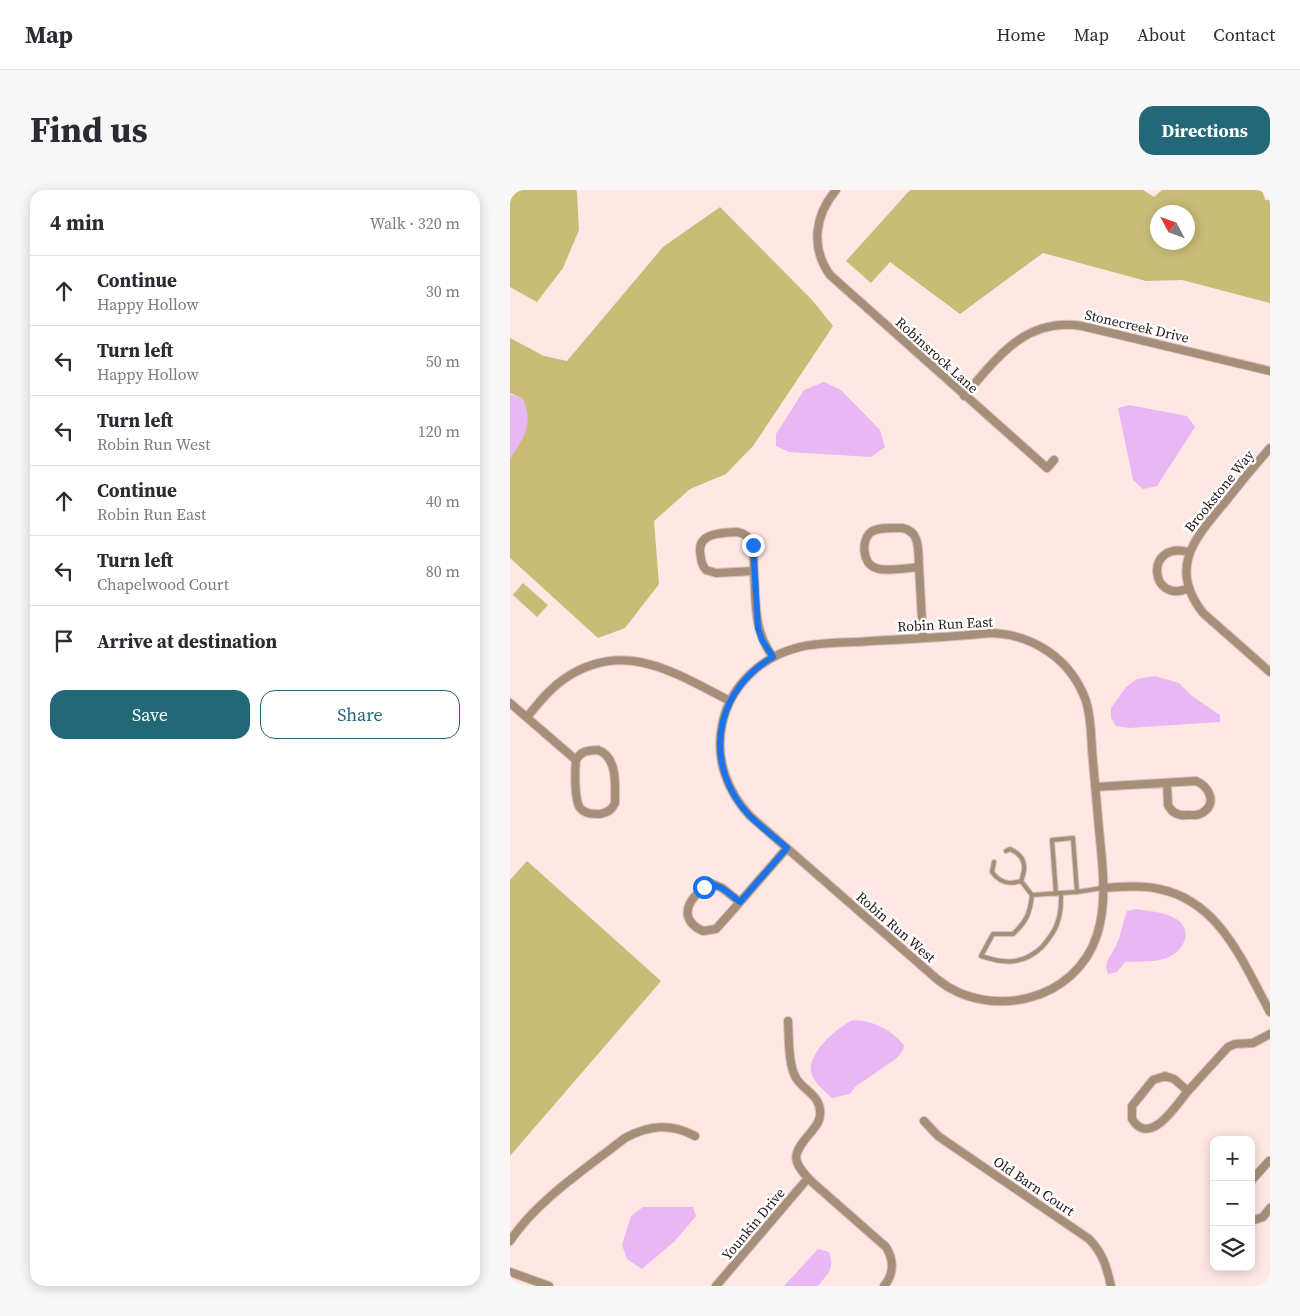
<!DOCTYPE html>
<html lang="en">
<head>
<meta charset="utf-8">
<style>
	:root { --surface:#fff; --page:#f7f7f7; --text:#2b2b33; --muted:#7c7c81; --line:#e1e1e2; --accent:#226877 }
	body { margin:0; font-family:"Source Serif 4",serif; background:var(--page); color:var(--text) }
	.controls { position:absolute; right:15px; bottom:15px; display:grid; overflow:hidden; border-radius:10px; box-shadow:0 2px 12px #0003 }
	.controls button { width:45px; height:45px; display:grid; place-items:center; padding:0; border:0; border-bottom:1px solid var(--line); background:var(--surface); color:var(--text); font:25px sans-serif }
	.compass { position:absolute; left:640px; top:15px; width:45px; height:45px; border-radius:50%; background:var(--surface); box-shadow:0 2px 12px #0003; rotate:311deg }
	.stop { position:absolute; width:15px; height:15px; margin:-11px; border:4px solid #1a73e8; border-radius:50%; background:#fff }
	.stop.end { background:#1a73e8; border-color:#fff; box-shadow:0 1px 5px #0008 }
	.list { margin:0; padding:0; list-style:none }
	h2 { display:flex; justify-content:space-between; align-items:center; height:65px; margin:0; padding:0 20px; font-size:21px }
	h2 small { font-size:16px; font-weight:400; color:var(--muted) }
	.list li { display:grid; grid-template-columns:32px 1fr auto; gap:15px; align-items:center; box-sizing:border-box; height:70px; padding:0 20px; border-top:1px solid var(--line) }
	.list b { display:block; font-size:19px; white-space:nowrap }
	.list p { margin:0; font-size:16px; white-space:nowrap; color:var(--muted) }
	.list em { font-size:16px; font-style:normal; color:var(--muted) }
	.actions { display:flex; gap:10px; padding:15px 20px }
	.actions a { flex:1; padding:11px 0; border:1px solid var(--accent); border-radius:15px; text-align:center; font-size:18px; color:var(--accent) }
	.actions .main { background:var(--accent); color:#fff }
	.icon { flex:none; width:28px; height:28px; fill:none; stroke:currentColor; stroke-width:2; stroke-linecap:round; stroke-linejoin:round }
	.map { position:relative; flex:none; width:760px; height:1096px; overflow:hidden; border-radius:15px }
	header { display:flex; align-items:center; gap:30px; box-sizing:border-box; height:70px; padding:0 25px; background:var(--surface); border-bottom:1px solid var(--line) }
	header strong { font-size:24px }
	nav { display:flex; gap:28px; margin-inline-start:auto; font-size:18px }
	.intro { display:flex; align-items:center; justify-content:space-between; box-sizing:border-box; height:120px; padding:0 30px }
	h1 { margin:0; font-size:35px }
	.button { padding:12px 22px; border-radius:15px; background:var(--accent); color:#fff; font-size:18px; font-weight:700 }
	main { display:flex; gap:30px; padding:0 30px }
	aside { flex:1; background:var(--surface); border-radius:15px; box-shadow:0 2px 12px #0003 }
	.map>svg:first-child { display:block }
</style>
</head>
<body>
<header>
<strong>Map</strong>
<nav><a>Home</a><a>Map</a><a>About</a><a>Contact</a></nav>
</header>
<div class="intro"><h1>Find us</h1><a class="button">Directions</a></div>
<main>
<aside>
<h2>4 min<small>Walk · 320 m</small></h2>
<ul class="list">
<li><svg class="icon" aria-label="ahead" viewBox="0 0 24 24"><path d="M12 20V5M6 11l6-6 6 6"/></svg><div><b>Continue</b><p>Happy Hollow</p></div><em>30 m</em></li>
<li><svg class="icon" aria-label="left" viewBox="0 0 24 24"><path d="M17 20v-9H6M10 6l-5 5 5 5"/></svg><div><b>Turn left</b><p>Happy Hollow</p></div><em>50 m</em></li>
<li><svg class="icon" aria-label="left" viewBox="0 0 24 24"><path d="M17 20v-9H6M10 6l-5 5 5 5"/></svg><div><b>Turn left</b><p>Robin Run West</p></div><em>120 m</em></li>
<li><svg class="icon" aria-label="ahead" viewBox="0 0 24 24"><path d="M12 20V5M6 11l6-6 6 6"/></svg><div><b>Continue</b><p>Robin Run East</p></div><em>40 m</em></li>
<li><svg class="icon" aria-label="left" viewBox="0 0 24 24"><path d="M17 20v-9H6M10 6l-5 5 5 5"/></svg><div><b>Turn left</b><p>Chapelwood Court</p></div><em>80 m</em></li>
<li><svg class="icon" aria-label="arrive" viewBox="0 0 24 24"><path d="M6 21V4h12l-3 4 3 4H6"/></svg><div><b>Arrive at destination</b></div></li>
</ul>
<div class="actions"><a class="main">Save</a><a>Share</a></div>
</aside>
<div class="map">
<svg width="760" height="1096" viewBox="0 0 760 1096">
	<rect width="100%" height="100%" fill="#ffe7e4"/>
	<path fill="#c8bc77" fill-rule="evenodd" d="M0,0h66l1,2 2,38 -16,38 -26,34 -27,-15z
		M400,0h233l11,7 8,-7h100l3,10h5v103l-88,-23 -36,1 -103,-28 -83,61 -70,-52 -19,21 -25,-22zM648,22h30v30h-30z
		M210,17l93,94 20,25 -80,120 -27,28 -36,15 -36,32 5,63 -34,44 -27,10 -88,-80v-108l13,-51 -13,-6v-55l34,18 23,5 96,-114z
		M13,393l25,22 -11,12 -24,-22z
		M17,671l134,120 -151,175v-276z"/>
	<path fill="#e8b7f4" d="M314,192l17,8 39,40 5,17 -14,10 -82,-5 -13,-6v-12l28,-44z
		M0,204l13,5c11,26 1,38 -13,60z
		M619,215l58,11 8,11 -38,59 -14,3 -10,-9 -15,-72z
		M645,486l24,7 13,13 28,19v7l-91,6 -13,-2 -5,-8v-10l15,-21 11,-8z
		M626,719c17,3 54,4 49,30 -2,7 -7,13 -14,17 -13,7 -31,5 -46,6l-8,10 -9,2c-5,-12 3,-18 8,-28 5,-11 7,-24 11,-35z
		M343,830c22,1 37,9 51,25l-1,5 -6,8 -42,29 -5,7 -18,4c-6,-6 -17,-14 -20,-23 -8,-19 25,-48 41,-55z
		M133,1017h50l3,9 -21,25 -33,28 -15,-10 -5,-14 9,-29z
		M308,1059l11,3c6,18 -1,21 -11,34h-34z"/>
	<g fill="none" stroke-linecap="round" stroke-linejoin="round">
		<g stroke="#d7c2bf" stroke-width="6">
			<path id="lane" d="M484,672l-2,10c8,11 17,13 29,9 6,-15 4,-25 -11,-32l-4,2
				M511,691l11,14
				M567,702l25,-4
				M551,703c0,11 0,21 -4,31 -3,9 -9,16 -15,23 -19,18 -38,17 -61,9l12,-22h20c14,-13 17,-21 19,-39z
				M546,704l-4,-54 21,-2 4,54 -16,1"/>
		</g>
		<g stroke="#d7c2bf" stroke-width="10">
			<path id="street" d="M326,0c-21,25 -26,57 -6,85l217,193 7,-8
				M454,206c33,-38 61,-79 118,-70l188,45
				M760,258c-15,17 -30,35 -44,53 -30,36 -59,66 -23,112l67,59
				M392,338c19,3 16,24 17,39 -11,1 -34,5 -43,1 -14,-4 -15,-28 -5,-36 8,-5 22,-4 31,-4z
				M227,342c20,3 16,24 17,39l-38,2 -10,-3c-5,-6 -5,-11 -6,-19 -1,-19 24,-18 37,-19z
				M409,377l4,71
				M244,381c2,31 -1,59 19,86
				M679,398c-39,18 -46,-48 0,-36
				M480,443c43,1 81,26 96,68 5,16 5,32 6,49 2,22 4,45 6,68 3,38 11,80 -1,117 -21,66 -107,86 -159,45l-188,-164c-23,-25 -35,-57 -28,-91 8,-40 40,-69 78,-78 22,-5 50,-4 72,-6 39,-2 79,-4 118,-8z
				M0,513l66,57
				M17,527c11,-13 22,-28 37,-38 60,-41 111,-6 166,22
				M88,560c20,7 17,36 17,53 -3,7 -8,10 -15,11 -7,0 -14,0 -19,-5 -7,-6 -6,-39 -5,-49 5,-10 13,-9 22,-10z
				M585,597l101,-6c13,5 22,23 6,32 -4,3 -10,2 -15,2 -9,1 -15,-2 -19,-10l-1,-22
				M203,694l9,4 18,14 -24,27 -13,2c-18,-8 -20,-22 -7,-36 6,-5 8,-10 17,-11z
				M592,698c19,-1 39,-3 57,1 61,12 84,74 111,123
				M230,712l47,-54
				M278,831c1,16 0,43 8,57 8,13 26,18 24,37 0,6 -4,11 -8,16 -20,23 -22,29 0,51l74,65c8,13 8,27 -2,39
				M655,886l9,3 14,12c-12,14 -38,57 -56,28v-13l21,-26z
				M678,901l40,-44 7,-3 18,-1 17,-9
				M414,931l14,15 151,103c14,14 18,29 22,47
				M741,991l18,-20 1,1
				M741,1031l12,-4 7,-9
				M0,1051c27,-41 77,-73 115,-103 24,-13 46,-15 70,-2
				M0,1082l39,14
				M206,1096l92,-108"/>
		</g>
		<use href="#lane" stroke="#a78e78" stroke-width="4"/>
		<use href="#street" stroke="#a78e78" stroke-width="8"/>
	</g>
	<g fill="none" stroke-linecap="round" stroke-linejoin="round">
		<path stroke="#1a73e8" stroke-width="6" d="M194,697c14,-7 25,7 36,15l47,-54c-17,-15 -38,-29 -50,-48 -33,-51 -16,-113 36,-143l-11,-17 -4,-12 -5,-83"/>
	</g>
	<g text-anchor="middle" stroke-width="5" stroke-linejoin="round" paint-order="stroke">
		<g font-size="14" fill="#211918" stroke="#fff">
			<text transform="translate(627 136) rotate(13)" y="5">Stonecreek Drive</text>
			<text transform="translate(427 165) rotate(42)" y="5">Robinsrock Lane</text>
			<text transform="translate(709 301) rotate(-51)" y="5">Brookstone Way</text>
			<text transform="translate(435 434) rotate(-3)" y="5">Robin Run East</text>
			<text transform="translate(386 737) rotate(41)" y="5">Robin Run West</text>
			<text transform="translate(524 996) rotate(34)" y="5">Old Barn Court</text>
			<text transform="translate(243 1034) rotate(-50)" y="5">Younkin Drive</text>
		</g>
	</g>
</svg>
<div class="controls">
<button>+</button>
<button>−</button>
<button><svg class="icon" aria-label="layers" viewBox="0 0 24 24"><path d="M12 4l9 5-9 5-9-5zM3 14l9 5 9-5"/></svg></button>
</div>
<svg class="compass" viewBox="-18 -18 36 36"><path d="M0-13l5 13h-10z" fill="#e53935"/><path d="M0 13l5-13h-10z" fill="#7c7c81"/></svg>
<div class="stop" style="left:194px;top:697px"></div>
<div class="stop end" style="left:243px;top:355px"></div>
</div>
</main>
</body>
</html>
